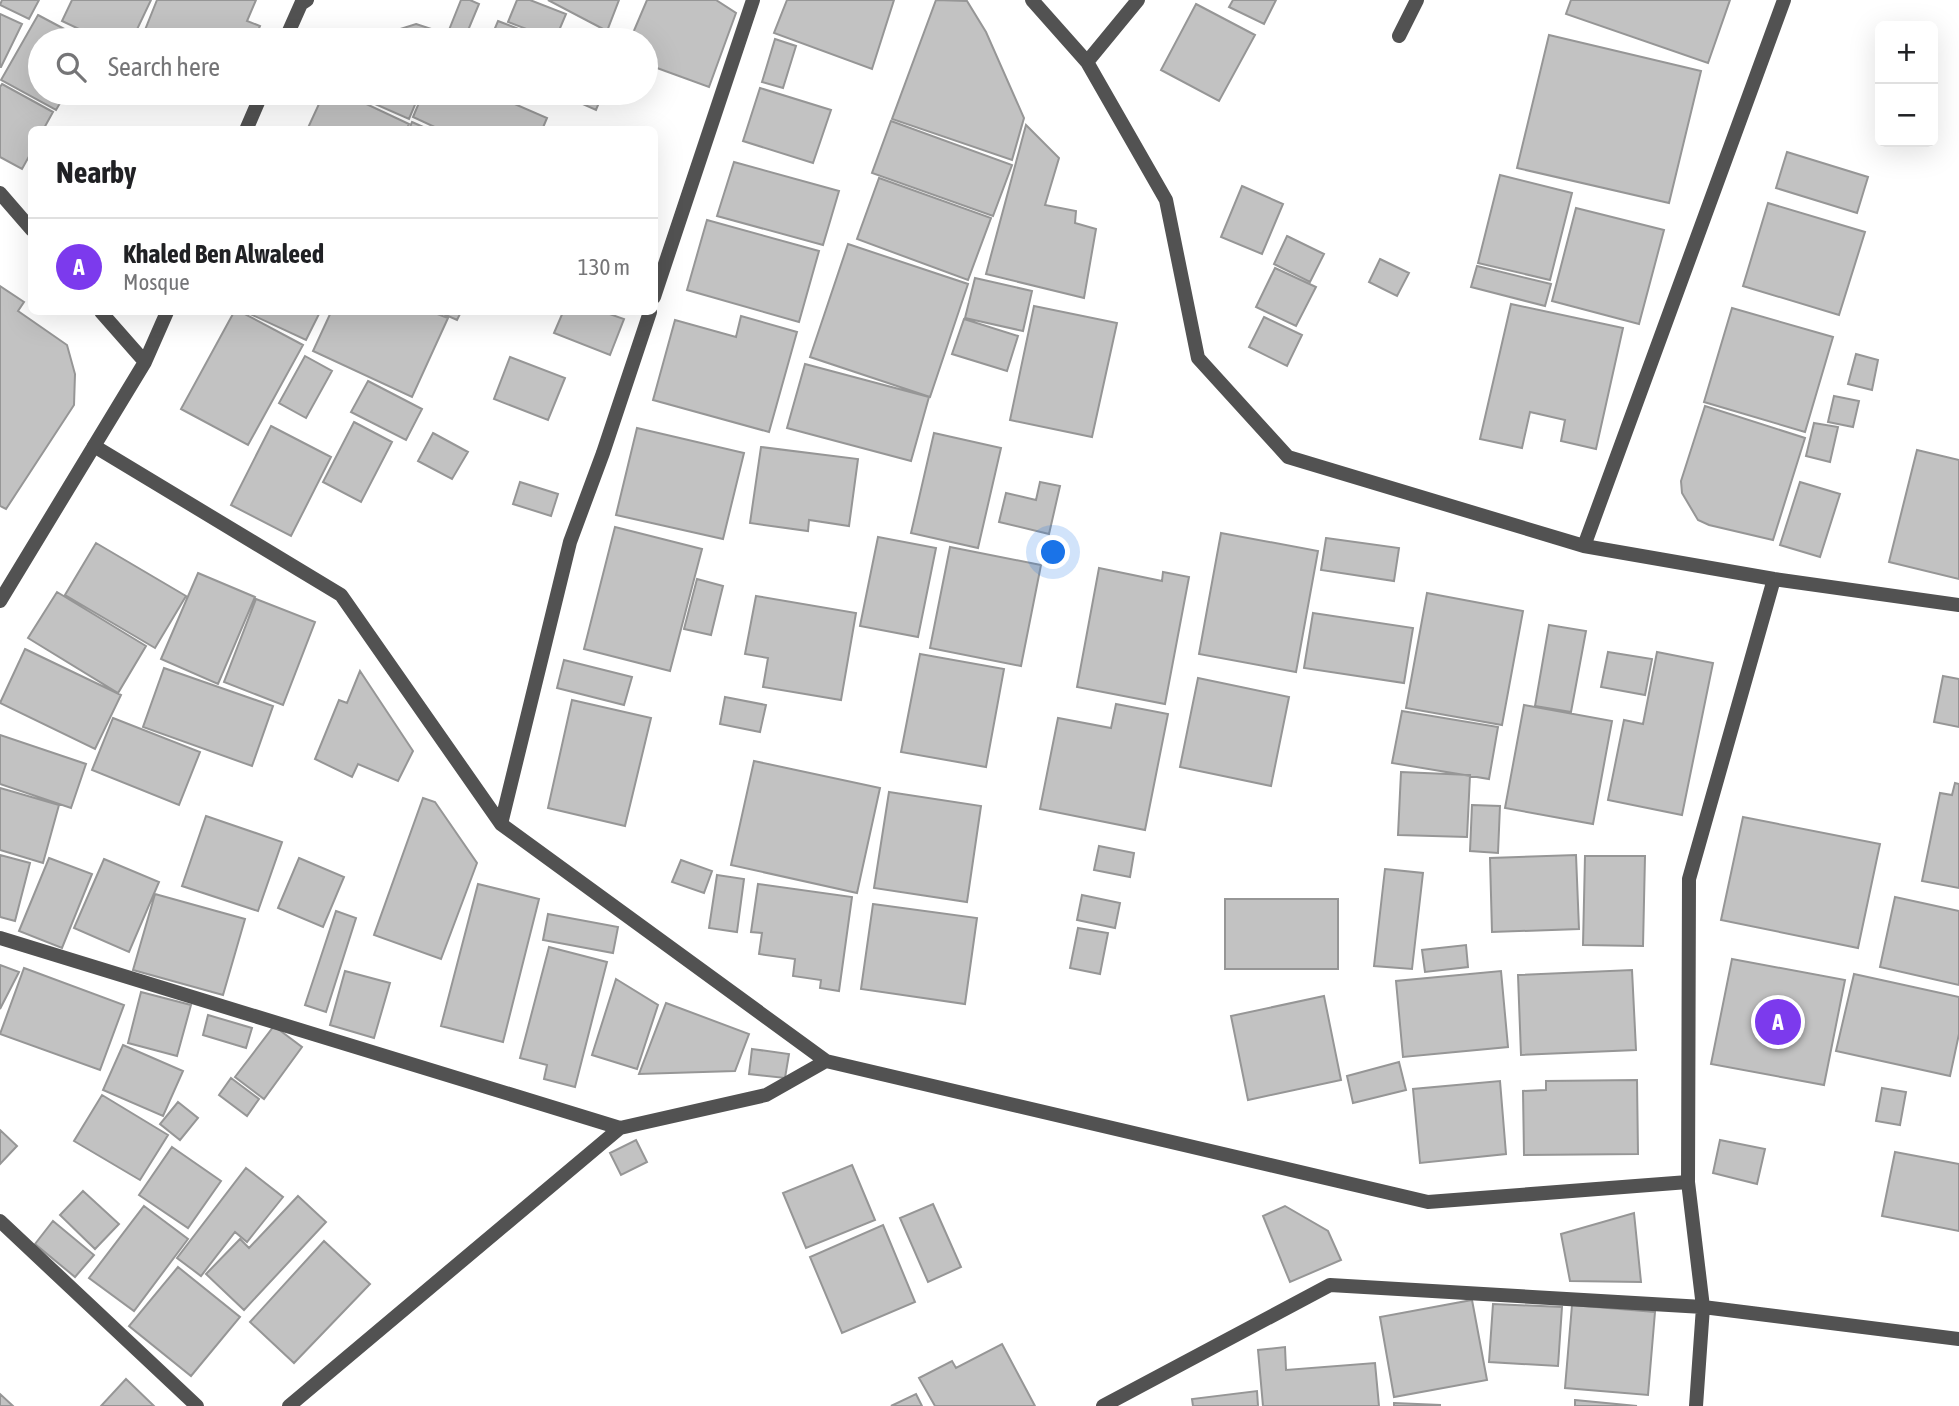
<!DOCTYPE html>
<html lang="en">
<head>
<meta charset="utf-8">
<style>
	:root { --surface:#fff; --page:#f6f6f6; --text:#202124; --muted:#757577; --line:#e0e0e0; --accent:#7c3aed }
	body { margin:0; font-family:"Asap Condensed",sans-serif; background:var(--page); color:var(--text) }
	.controls { position:absolute; right:21px; top:21px; display:grid; overflow:hidden; border-radius:10px; box-shadow:0 7px 28px #0002 }
	.controls button { width:63px; height:63px; display:grid; place-items:center; padding:0; border:0; border-bottom:2px solid var(--line); background:var(--surface); color:var(--text); font:35px sans-serif }
	.you { position:absolute; left:1054px; top:553px; width:24px; height:24px; margin:-18px; border:5px solid #fff; border-radius:50%; background:#1a73e8; box-shadow:0 0 0 10px #1a73e833 }
	.badge { display:grid; place-items:center; width:46px; height:46px; border-radius:50%; background:var(--accent); color:#fff; font-size:23px; font-weight:700 }
	.pin { position:absolute; translate:-50% -50%; border:4px solid #fff; box-shadow:0 2px 7px #0006 }
	.list { margin:0; padding:0; list-style:none }
	h2 { display:flex; justify-content:space-between; align-items:center; height:91px; margin:0; padding:0 28px; font-size:30px }
	h2 small { font-size:23px; font-weight:400; color:var(--muted) }
	.list li { display:grid; grid-template-columns:46px 1fr auto; gap:21px; align-items:center; box-sizing:border-box; height:98px; padding:0 28px; border-top:2px solid var(--line) }
	.list b { display:block; font-size:26px; white-space:nowrap }
	.list p { margin:0; font-size:23px; white-space:nowrap; color:var(--muted) }
	.list em { font-size:23px; font-style:normal; color:var(--muted) }
	.icon { flex:none; width:38px; height:38px; fill:none; stroke:currentColor; stroke-width:2; stroke-linecap:round; stroke-linejoin:round }
	.map { position:relative; flex:none; width:1959px; height:1406px; overflow:hidden }
	.search { position:absolute; background:var(--surface); box-shadow:0 7px 28px #0002; left:28px; top:28px; width:630px; height:77px; display:flex; align-items:center; gap:18px; box-sizing:border-box; padding:0 24px; border-radius:38px; color:var(--muted); font-size:26px }
	.panel { position:absolute; background:var(--surface); box-shadow:0 7px 28px #0002; left:28px; top:126px; width:630px; height:189px; border-radius:10px }
	.map>svg:first-child { display:block }
</style>
</head>
<body>
<div class="map">
<svg width="1959" height="1406" viewBox="0 0 1959 1406">
	<rect width="100%" height="100%" fill="#fff"/>
	<path fill="#c2c2c2" stroke="#969696" stroke-width="2" d="M2,0h37l-10,19 -29,-14z
		M72,0h79l-19,40h-30l-40,-19z
		M157,0h99l-9,21 13,5 -6,14h-113z
		M461,0h9l9,4 -15,36h-19z
		M517,0h13l36,14 -11,26 -47,-18z
		M548,0h71l-12,31z
		M647,0h69l20,13 -27,74 -63,-23v-24h-16z
		M787,0h107l-22,69 -98,-36z
		M936,0l31,1 19,31 38,86 -12,42 -120,-41z
		M1233,0h43l-12,24 -35,-17z
		M1571,0h159l-22,63 -142,-49z
		M1196,4l59,31 -36,66 -58,-31z
		M0,14l22,10 -21,43h-1z
		M38,15l47,25h-45v53h26l-10,17 -55,-30z
		M498,21l49,19h-57z
		M416,24l28,9 -3,7h-64l17,-9z
		M1549,35l152,36 -32,132 -152,-35z
		M775,39l21,7 -13,42 -21,-6z
		M2,84l51,28 -10,18h-11v21l-10,18 -22,-12v-70z
		M760,88l71,22 -18,53 -70,-22z
		M324,93h19l66,31 -3,6h-99z
		M350,93h70l-11,26z
		M423,93h66l58,25 -5,12h-101l-28,-13z
		M558,93h45l-7,17z
		M891,121l121,44 -19,51 -121,-43z
		M412,122l18,8h-21z
		M1026,125l33,33 -14,47 31,6 -1,12 21,6 -12,69 -98,-24z
		M1787,152l81,25 -11,36 -81,-25z
		M734,162l105,29 -16,54 -106,-29z
		M1500,175l72,18 -22,87 -72,-17z
		M879,178l112,40 -23,62 -111,-41z
		M1242,186l41,18 -21,50 -41,-17z
		M1768,203l97,29 -26,83 -96,-29z
		M1576,208l88,22 -25,94 -87,-23z
		M707,220l112,31 -20,71 -112,-32z
		M1287,236l37,18 -14,28 -36,-18z
		M848,244l120,40 -38,113 -120,-40z
		M1380,259l29,14 -12,23 -28,-14z
		M1477,266l74,18 -6,22 -74,-19z
		M1275,268l41,19 -20,39 -40,-19z
		M975,278l57,13 -9,40 -58,-13z
		M0,286l24,16 -6,9 49,34 8,29 -1,31 -68,104 -6,-3z
		M1511,304l112,24 -27,121 -35,-8 4,-21 -35,-8 -8,36 -42,-9z
		M1034,306l83,17 -25,114 -82,-17z
		M1732,308l101,29 -28,95 -101,-30z
		M234,312h7l62,33 -55,100 -67,-36z
		M246,312h74l-14,28z
		M331,312h101l16,6 -36,79 -99,-46z
		M439,312h22l-4,8z
		M563,312h41l20,7 -14,36 -56,-22z
		M741,316l56,16 -28,100 -116,-32 22,-80 61,17z
		M1264,317l38,18 -15,31 -38,-19z
		M964,319l54,17 -11,35 -55,-17z
		M1856,354l22,6 -6,30 -24,-6z
		M305,356l27,15 -26,47 -27,-15z
		M510,357l55,21 -17,42 -54,-21z
		M805,364l124,33 -18,64 -124,-33z
		M368,381l54,28 -16,31 -55,-28z
		M1834,396l25,5 -6,26 -25,-5z
		M1705,406l100,32 -32,102 -64,-15 -11,-5 -16,-27 -1,-12z
		M354,422l38,20 -31,60 -38,-20z
		M1814,423l24,4 -8,35 -24,-6z
		M271,426l60,31 -40,79 -60,-31z
		M637,428l107,25 -21,86 -107,-24z
		M433,433l35,19 -16,27 -34,-18z
		M934,433l67,15 -23,100 -67,-15z
		M761,447l97,12 -9,67 -40,-6 -1,11 -58,-8z
		M1917,450l42,10v119l-70,-17z
		M520,482l38,12 -7,22 -38,-12z
		M1040,482l20,4 -11,48 -50,-12 7,-29 30,7z
		M1800,482l40,12 -20,63 -40,-12z
		M615,527l87,22 -32,122 -86,-22z
		M1221,533l97,18 -22,121 -97,-18z
		M878,537l58,11 -18,89 -58,-11z
		M1326,538l73,10 -5,33 -73,-11z
		M96,543l90,53 -31,52 -90,-53z
		M950,547l91,18 -20,101 -91,-18z
		M1099,568l63,13 1,-9 26,5 -24,127 -88,-17z
		M198,573l57,24 -37,87 -57,-25z
		M697,579l26,7 -12,49 -27,-6z
		M57,592l89,54 -28,47 -90,-55z
		M1427,593l96,18 -21,114 -96,-17z
		M756,596l100,17 -15,87 -78,-13 5,-29 -23,-4z
		M256,599l59,23 -32,83 -59,-23z
		M1313,613l100,15 -9,55 -100,-15z
		M1549,625l37,6 -15,81 -36,-6z
		M25,649l96,46 -26,54 -95,-46z
		M1608,652l44,7 -7,36 -44,-8z
		M1657,652l56,11 -31,152 -74,-15 16,-80 19,4z
		M920,654l84,15 -18,98 -85,-15z
		M564,660l68,17 -8,28 -67,-17z
		M164,668l109,38 -21,60 -109,-39z
		M360,671l53,80 -15,30 -40,-17 -6,13 -37,-18 24,-59 8,3z
		M1943,676l16,3v48l-25,-5z
		M1198,678l91,19 -18,89 -91,-19z
		M725,697l41,8 -6,27 -40,-8z
		M572,700l79,18 -26,108 -77,-18z
		M1116,704l52,10 -23,116 -105,-21 18,-91 53,10z
		M1524,705l88,16 -19,103 -88,-16z
		M1402,711l96,16 -9,52 -97,-16z
		M113,718l87,34 -21,53 -87,-35z
		M0,735l86,29 -15,44 -71,-24z
		M754,761l126,27 -23,105 -126,-28z
		M1401,772l69,3 -3,62 -69,-2z
		M1955,783l4,1v104l-37,-7 18,-88 12,2z
		M0,788l59,17 -16,58 -43,-13z
		M889,792l92,14 -14,96 -93,-14z
		M423,798l12,4 42,61 -36,96 -67,-24z
		M1472,805l28,1 -2,47 -28,-2z
		M206,816l76,26 -24,69 -76,-25z
		M1743,817l137,27 -22,104 -137,-28z
		M1099,846l35,7 -4,24 -36,-7z
		M0,855l30,8 -15,58 -15,-4z
		M1576,855l3,74 -87,3 -2,-74z
		M1585,856h60l-2,90 -60,-1z
		M49,858l43,16 -30,74 -43,-17z
		M299,858l45,19 -21,50 -45,-19z
		M104,859l55,23 -30,70 -55,-24z
		M681,860l31,11 -8,22 -32,-11z
		M1385,869l38,4 -11,96 -38,-3z
		M717,875l27,4 -7,53 -28,-4z
		M478,884l61,15 -36,143 -62,-16z
		M758,884l94,13 -13,94 -19,-3 1,-8 -28,-4 2,-17 -36,-5 3,-21 -11,-1z
		M155,894l90,25 -22,76 -90,-25z
		M1082,895l38,8 -5,25 -38,-8z
		M1895,897l64,14v74l-79,-18z
		M1225,899h113v70h-113z
		M873,904l104,14 -12,86 -104,-15z
		M336,911l20,7 -30,94 -21,-7z
		M548,914l70,13 -5,26 -70,-13z
		M1078,928l30,5 -8,41 -30,-6z
		M1466,945l2,22 -43,5 -3,-22z
		M549,947l58,15 -32,125 -31,-8 3,-14 -27,-7z
		M1732,959l113,21 -21,105 -113,-21z
		M0,965l19,7 -19,37z
		M24,968l100,37 -24,65 -100,-36z
		M1632,970l4,80 -115,5 -3,-80z
		M345,971l45,12 -16,55 -44,-13z
		M1501,971l7,76 -105,10 -7,-76z
		M1854,974l105,23v37l-9,42 -114,-25z
		M616,979l42,26 -21,64 -45,-14z
		M141,992l50,13 -14,51 -49,-13z
		M1324,996l17,84 -93,20 -17,-84z
		M666,1003l83,31 -14,37 -96,3z
		M208,1015l44,13 -6,20 -43,-13z
		M274,1026l28,21 -38,52 -29,-22z
		M123,1045l60,26 -20,45 -60,-26z
		M752,1049l37,5 -4,24 -36,-4z
		M1399,1062l7,28 -53,13 -6,-27z
		M231,1078l28,21 -12,17 -28,-21z
		M1637,1080l1,74 -114,1 -1,-64 23,-1v-9z
		M1500,1081l6,73 -86,9 -7,-74z
		M1882,1088l24,4 -6,33 -24,-4z
		M102,1095l66,40 -28,45 -66,-39z
		M178,1102l20,16 -18,22 -20,-16z
		M0,1130l17,16 -17,18z
		M636,1140l11,22 -26,13 -11,-22z
		M1720,1140l45,9 -8,35 -44,-11z
		M172,1147l49,34 -33,47 -49,-33z
		M1895,1152l64,12v67l-77,-15z
		M852,1165l23,55 -69,28 -23,-55z
		M246,1168l37,29 -36,45 -12,-10 -34,44 -24,-18z
		M83,1191l36,33 -24,25 -35,-34z
		M298,1196l28,26 -82,88 -38,-36 34,-35 9,9z
		M933,1204l28,63 -33,15 -28,-64z
		M144,1206l44,33 -54,72 -45,-33z
		M1285,1206l43,25 13,29 -51,22 -27,-66z
		M1634,1213l7,69 -71,-1 -9,-47z
		M53,1221l41,34 -19,22 -40,-33z
		M883,1225l32,77 -73,31 -32,-76z
		M324,1241l46,43 -76,79 -44,-41z
		M178,1267l62,50 -49,59 -62,-50z
		M1472,1300l15,80 -93,17 -14,-80z
		M1493,1304l69,3 -4,59 -69,-4z
		M1572,1305l83,7 -7,83 -83,-7z
		M1002,1344l33,62h-100l-16,-28 33,-17 4,7z
		M1285,1347l1,23 89,-7 4,43h-116l-5,-56z
		M126,1379l28,27h-53z
		M1257,1391l1,15h-65l-1,-7z
		M0,1394l13,12h-13z
		M916,1394l6,12h-31z
		M1575,1400l62,6h-62z
		M1394,1403l46,2v1h-46z"/>
	<g fill="none" stroke-linecap="round" stroke-linejoin="round">
		<path stroke="#525252" stroke-width="14" d="M654,297l99,-297
			M94,446l247,149 160,229 325,237 602,141 260,-20
			M501,824l69,-282 33,-89 47,-141
			M0,938l620,190
			M0,1221l197,185
			M289,1406l331,-278 146,-33 60,-34"/>
		<path stroke="#525252" stroke-width="14" d="M1032,0l55,62 79,138 32,158 90,99 296,89 190,33 185,26
			M1399,36l18,-36
			M285,40l16,-36 6,-4
			M1087,62l51,-62
			M246,130l16,-37
			M0,193l32,37
			M101,312l44,50
			M1584,546l200,-546
			M0,601l145,-239 22,-50
			M1103,1406l227,-121 373,22 256,32
			M1696,1406l7,-99 -15,-125 1,-303 85,-300"/>
	</g>
</svg>
<div class="controls">
<button>+</button>
<button>−</button>
</div>
<div class="you"></div>
<div class="pin badge" style="left:1778px;top:1022px">A</div>
<div class="search"><svg class="icon" aria-label="search" viewBox="0 0 24 24"><circle cx="10" cy="10" r="6"/><path d="M15 15l6 6"/></svg>Search here</div>
<section class="panel">
<h2>Nearby<small></small></h2>
<ul class="list">
<li><span class="badge">A</span><div><b>Khaled Ben Alwaleed</b><p>Mosque</p></div><em>130 m</em></li>
</ul>
</section>
</div>
</body>
</html>
